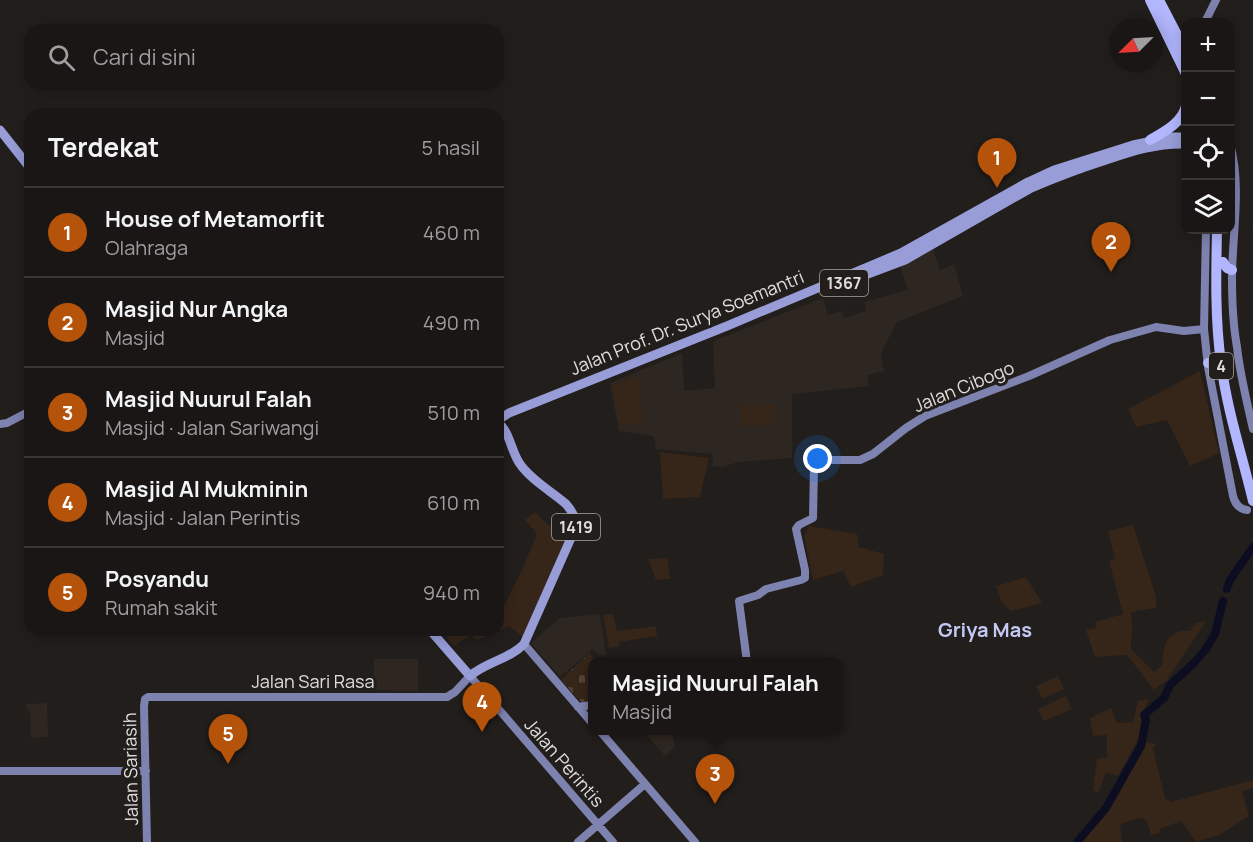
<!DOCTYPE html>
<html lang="id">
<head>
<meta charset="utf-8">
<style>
	:root { --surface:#191615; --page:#262322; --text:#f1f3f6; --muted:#9f9fa0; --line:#373534; --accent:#b45309 }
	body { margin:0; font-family:Manrope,sans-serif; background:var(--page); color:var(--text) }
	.controls { position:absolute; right:18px; top:18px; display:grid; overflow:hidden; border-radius:12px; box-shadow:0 3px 15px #0003 }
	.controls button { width:54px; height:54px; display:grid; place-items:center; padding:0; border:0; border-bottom:2px solid var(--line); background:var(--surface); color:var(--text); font:30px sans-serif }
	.compass { position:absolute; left:1109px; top:18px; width:54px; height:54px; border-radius:50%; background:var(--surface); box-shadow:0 3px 15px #0003; rotate:246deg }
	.you { position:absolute; left:818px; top:459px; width:21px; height:21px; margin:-15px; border:4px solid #fff; border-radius:50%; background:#1a73e8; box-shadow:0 0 0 9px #1a73e833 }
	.badge { display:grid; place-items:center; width:39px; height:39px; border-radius:50%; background:var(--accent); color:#fff; font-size:20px; font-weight:700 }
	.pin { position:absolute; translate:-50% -50px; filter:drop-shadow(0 2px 3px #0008) }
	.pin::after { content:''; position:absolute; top:32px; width:21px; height:18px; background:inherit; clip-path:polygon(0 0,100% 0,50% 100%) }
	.popup { position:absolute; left:588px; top:657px; width:255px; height:78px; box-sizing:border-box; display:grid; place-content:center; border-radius:12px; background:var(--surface); filter:drop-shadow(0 2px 4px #0005); font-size:20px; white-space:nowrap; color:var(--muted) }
	.popup b { font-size:22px; color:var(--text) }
	.popup::after { content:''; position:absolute; left:50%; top:100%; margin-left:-12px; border:12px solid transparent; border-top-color:var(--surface) }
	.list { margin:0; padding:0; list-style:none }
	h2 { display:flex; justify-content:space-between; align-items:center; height:78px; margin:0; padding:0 24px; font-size:26px }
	h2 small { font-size:20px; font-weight:400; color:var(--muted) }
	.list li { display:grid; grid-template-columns:39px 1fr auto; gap:18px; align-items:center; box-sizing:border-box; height:90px; padding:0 24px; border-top:2px solid var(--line) }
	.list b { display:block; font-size:22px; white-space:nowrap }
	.list p { margin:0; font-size:20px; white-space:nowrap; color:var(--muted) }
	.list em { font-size:20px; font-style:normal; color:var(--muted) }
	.icon { flex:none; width:33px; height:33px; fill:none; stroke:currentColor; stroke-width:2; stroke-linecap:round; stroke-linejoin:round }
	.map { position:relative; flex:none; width:1253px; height:842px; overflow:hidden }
	.search { position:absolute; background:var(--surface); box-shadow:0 3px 15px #0003; left:24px; top:24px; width:480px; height:66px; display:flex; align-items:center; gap:15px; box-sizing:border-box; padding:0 21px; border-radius:18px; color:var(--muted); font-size:22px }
	.panel { position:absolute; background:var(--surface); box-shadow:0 3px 15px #0003; left:24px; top:108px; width:480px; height:528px; border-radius:18px }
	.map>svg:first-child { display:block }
</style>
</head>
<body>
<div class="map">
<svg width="1253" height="842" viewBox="0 0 1253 842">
	<defs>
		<pattern id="cemetery-stones" width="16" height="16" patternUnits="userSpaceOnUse" patternTransform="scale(1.5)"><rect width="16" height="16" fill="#362519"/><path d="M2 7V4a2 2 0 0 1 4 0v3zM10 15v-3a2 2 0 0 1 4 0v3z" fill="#53443a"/></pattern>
	</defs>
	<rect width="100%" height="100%" fill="#211e1c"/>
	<path fill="#2e2620" d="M933,249l7,21 14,-6 9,32 -66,26 -16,31 3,18 -17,4 2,11 -77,8v64l-54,4 -15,5 -11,-1 1,-12 -57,-5 -2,-13 -35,-5 -9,-48 72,-30 2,38 31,-3 -2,-47 110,-43 5,17 14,-4 2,7 22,-7 -2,-9 44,-12 -8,-25z
		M600,614l6,41h-7l-6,-6 -33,28 -29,-34 29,-25z
		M374,659h44v32l-44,-1z
		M47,703l1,34 -17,1 -1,-27h-3l-1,-7z
		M643,731h28l4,16 -10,9z"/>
	<path fill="#362519" d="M1200,371l19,82 -29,13 -23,-46 -31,7 -8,-18z
		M638,375l5,47 -23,3 -8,-40z
		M775,404v21l-34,1 -1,-21z
		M660,452l49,6 -9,39 -37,2z
		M535,512l14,14 14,-12 7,5 -1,14 -46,104 -14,-11 -32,14 -7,-5 -16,11 -13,-16h57v-18l5,-4 18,-36 16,-38 -12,-14z
		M1133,525l23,71v12l-25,4 1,13 -1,24 23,23 8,-7c1,-20 5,-36 28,-34l5,-8 11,-2 -39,59 -13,10 -27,-35 -32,2 -9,-27 11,-2 -2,-6 28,-8 -14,-53 6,-2 -7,-28z
		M809,526l48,8 2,13 25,7 -1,21 -32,12 -8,-16 -30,9 -9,-44z
		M667,558l3,21 -14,1 -8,-21z
		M1026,577l16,26 -31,8 -10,-10 -5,-15z
		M613,614l4,17 39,-5 1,10 -38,6v4l-10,2 -6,-33z
		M1058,676l6,13 -22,10 -6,-13z
		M1066,696l6,13 -28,12 -6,-12z
		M1149,699l-7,14 -3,25 -21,38 -12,-3 -8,20 -5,-3 4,-31 10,-2v-22l-14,1 -3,-18 21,-10 6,15 16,-1 5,-21z
		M1147,742l10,2 -4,4 12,50 6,4 82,-22v8l-11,3 7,25 -30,19 -23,7 -15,-21 -21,8v4l-9,2 -4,-13 -3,-4 -13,2 -11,5 2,17h-39l29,-41z"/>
	<path fill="url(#cemetery-stones)" d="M589,653l7,8 -4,1v39l-10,2 -21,-23z"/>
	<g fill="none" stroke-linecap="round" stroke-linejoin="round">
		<path stroke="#0d0d21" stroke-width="8" d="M1227,589l3,-9 23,-33
			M1077,842l29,-34 35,-62 5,-26 -2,-5 20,-17 6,-13 24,-22 12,-14 9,-15 8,-33"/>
		<path stroke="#7e82af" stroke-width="8" d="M1205,22l11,-22
			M1230,144c12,42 2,91 2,134 0,23 1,47 5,69 3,28 10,55 16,82
			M1206,230l-2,99 4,38 25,129c2,8 6,13 14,14
			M0,424l7,-1 23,-12
			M524,644l68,79
			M747,662l-8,-61 19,-6 8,-6 35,-9 4,-2v-8l-9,-41 3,-4 14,-7 1,-51 1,-5 9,-2h36l13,-6 33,-26 19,-12 104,-40 81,-36 46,-13 28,4 20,-2
			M578,707l14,-2
			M599,730l96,112
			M0,771h146
			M147,842l-3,-136 1,-7 3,-2h299l8,-5 15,-16 143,166
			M578,842l67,-58"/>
		<path stroke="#989dd8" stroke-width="9" d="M0,130l30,38
			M852,280l53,-20 126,-72c24,-10 47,-19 72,-27 27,-9 53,-18 83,-17
			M498,420l11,-7 218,-87 174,-73 127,-71 26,-12 79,-25 39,-8h14
			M430,630l40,46c16,-14 40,-17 54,-32l51,-115c3,-9 -3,-18 -9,-25 -15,-13 -35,-24 -46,-40 -9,-12 -10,-33 -22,-41"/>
		<path stroke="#b1b6fe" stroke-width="10" d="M1150,0l36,74
			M1159,0l27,52
			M1150,140c14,-8 32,-17 36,-34
			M1217,230c-1,44 -2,89 4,133 6,47 21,92 32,138
			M1223,262l4,6 5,2
			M1208,363l7,1 4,10"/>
	</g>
	<g text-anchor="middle" stroke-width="6" stroke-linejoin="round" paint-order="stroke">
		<g fill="#211e1c" stroke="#a7a4a2" stroke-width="1.5">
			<rect x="820" y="270" width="48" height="26" rx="4.5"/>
			<rect x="1209" y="353" width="24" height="26" rx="4.5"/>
			<rect x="552" y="514" width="48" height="26" rx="4.5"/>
		</g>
		<g font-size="16" font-weight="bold" fill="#e0dddc">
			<text x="844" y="289">1367</text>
			<text x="1221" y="372">4</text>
			<text x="576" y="533">1419</text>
		</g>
		<g font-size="18" fill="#e0dddc" stroke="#211e1c">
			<text transform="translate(687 323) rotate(-22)" y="6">Jalan Prof. Dr. Surya Soemantri</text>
			<text transform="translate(964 387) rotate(-22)" y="6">Jalan Cibogo</text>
			<text x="313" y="688">Jalan Sari Rasa</text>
			<text transform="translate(564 763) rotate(49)" y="6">Jalan Perintis</text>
			<text transform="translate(131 769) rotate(-91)" y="6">Jalan Sariasih</text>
		</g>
		<g font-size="20" font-weight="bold" fill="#c4c9f4" stroke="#211e1c">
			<text x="985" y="637">Griya Mas</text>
		</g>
	</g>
</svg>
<div class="controls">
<button>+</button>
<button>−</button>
<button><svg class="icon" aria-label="locate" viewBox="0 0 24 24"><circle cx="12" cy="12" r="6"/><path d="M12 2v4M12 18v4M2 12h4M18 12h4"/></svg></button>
<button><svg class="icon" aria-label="layers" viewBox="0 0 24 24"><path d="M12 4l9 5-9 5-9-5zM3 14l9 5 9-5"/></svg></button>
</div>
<svg class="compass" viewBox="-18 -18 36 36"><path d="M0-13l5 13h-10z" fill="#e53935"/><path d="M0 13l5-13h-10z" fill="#9f9fa0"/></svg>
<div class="you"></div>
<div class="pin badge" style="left:997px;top:188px">1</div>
<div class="pin badge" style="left:1111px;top:272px">2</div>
<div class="pin badge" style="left:715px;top:804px">3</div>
<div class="popup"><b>Masjid Nuurul Falah</b>Masjid</div>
<div class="pin badge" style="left:482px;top:732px">4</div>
<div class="pin badge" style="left:228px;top:764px">5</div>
<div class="search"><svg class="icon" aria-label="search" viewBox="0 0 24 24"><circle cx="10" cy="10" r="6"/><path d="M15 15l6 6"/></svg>Cari di sini</div>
<section class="panel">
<h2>Terdekat<small>5 hasil</small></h2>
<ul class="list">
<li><span class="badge">1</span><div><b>House of Metamorfit</b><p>Olahraga</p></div><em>460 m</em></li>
<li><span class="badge">2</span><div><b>Masjid Nur Angka</b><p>Masjid</p></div><em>490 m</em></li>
<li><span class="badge">3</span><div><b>Masjid Nuurul Falah</b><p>Masjid · Jalan Sariwangi</p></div><em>510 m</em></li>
<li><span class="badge">4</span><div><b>Masjid Al Mukminin</b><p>Masjid · Jalan Perintis</p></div><em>610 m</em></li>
<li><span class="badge">5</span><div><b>Posyandu</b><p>Rumah sakit</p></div><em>940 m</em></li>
</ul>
</section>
</div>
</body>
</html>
